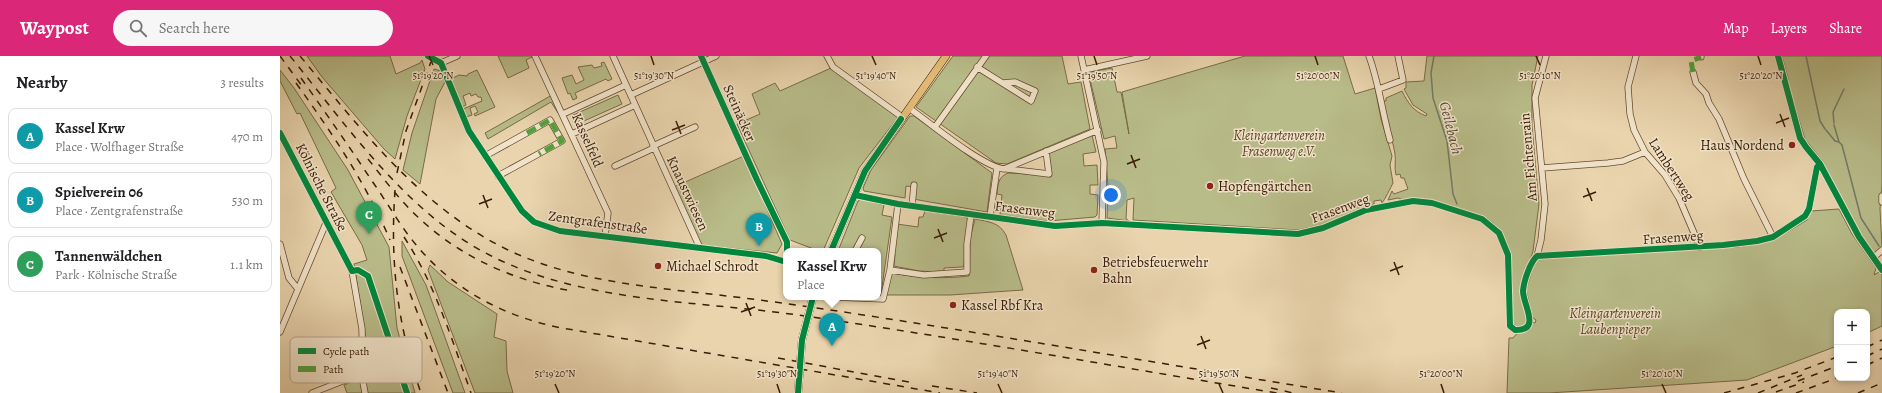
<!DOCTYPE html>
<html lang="en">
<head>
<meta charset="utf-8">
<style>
	:root { --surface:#fff; --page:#f6f6f6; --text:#202124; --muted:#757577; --line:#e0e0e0; --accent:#db2777 }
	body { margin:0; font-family:Alegreya,serif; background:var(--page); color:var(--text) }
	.controls { position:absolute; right:12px; bottom:12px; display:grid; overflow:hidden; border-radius:8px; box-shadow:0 2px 6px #0003 }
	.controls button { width:36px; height:36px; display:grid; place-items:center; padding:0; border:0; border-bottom:1px solid var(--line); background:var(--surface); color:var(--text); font:20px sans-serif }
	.you { position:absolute; left:831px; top:139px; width:14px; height:14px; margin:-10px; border:3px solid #fff; border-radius:50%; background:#1a73e8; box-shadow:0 0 0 6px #1a73e833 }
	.badge { display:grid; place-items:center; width:26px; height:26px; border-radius:50%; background:var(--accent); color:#fff; font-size:13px; font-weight:700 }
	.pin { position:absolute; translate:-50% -33px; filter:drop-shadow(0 1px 2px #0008) }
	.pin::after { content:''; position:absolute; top:21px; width:14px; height:12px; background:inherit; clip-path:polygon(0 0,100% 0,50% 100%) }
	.popup { position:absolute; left:503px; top:192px; width:98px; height:52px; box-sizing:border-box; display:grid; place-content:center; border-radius:8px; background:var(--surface); filter:drop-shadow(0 1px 3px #0005); font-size:13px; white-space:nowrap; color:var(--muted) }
	.popup b { font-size:15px; color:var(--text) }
	.popup::after { content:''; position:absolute; left:50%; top:100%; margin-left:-8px; border:8px solid transparent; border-top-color:var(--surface) }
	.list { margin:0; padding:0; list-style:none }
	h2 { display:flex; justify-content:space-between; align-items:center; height:52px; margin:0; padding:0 16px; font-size:17px }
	h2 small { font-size:13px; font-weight:400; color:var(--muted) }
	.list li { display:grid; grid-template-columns:26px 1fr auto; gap:12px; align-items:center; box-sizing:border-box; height:56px; margin:0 8px 8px; padding:0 8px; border:1px solid var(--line); border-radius:8px }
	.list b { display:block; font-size:15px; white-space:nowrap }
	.list p { margin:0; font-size:13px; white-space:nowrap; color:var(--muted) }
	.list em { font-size:13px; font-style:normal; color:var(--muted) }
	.icon { flex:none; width:22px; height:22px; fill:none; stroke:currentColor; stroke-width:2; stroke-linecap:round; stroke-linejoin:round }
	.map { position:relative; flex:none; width:1602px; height:337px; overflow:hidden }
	header { display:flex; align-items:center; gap:24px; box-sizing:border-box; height:56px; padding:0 20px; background:var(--accent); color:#fff }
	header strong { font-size:19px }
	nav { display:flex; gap:22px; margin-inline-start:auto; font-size:14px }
	.search { width:280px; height:36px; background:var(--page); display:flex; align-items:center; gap:10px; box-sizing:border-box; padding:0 14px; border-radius:22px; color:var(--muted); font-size:15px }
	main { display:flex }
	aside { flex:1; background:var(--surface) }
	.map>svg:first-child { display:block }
</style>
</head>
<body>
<header>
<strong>Waypost</strong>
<div class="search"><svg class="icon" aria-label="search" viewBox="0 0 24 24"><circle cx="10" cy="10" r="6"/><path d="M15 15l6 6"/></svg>Search here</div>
<nav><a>Map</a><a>Layers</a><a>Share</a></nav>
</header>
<main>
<aside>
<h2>Nearby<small>3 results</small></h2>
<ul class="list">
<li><span class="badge" style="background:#0f9aa8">A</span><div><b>Kassel Krw</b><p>Place · Wolfhager Straße</p></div><em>470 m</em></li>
<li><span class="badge" style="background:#0f9aa8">B</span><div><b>Spielverein 06</b><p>Place · Zentgrafenstraße</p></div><em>530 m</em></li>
<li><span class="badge" style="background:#2e9e5b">C</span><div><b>Tannenwäldchen</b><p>Park · Kölnische Straße</p></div><em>1.1 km</em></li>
</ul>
</aside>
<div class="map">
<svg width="1602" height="337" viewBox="0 0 1602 337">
	<rect width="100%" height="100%" fill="#e9d4ad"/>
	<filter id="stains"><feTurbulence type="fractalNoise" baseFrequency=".005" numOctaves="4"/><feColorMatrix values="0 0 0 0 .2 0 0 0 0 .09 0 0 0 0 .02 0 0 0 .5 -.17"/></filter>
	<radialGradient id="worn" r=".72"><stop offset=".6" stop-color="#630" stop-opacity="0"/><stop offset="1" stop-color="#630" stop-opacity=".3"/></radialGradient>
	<path fill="#b8bc89" stroke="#796c47" d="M27,0h83l6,18 24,-11 2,-3 3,9 -18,47 -12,43 -11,-10 -62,-72z
		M218,0h36l-8,4 3,8 -21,10z
		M673,0h109l6,28 13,-2 9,47 -83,35 -11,-1 -80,-56z
		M965,0h98l12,38 20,-6 6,31 11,37 -2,9 3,18c-2,4 -9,18 -11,20l-1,-3 -7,1v3l-49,20 -27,6 -165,-10 1,-22 -7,2 -1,19 3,2 -22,-3 1,-32 -3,-37 12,-1 -2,-12 -11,3 -15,-64 1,-3 22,-4 5,24h4l8,42 -7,-42z
		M1147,0h111l-6,29v41l7,78 -6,47 -11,38 6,28 -1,7 -5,3h-7l-3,-6c-1,-31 6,-82 -23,-101 -9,-6 -19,-7 -29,-11 -9,-3 -19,-7 -29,-9 -10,-2 -26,2 -33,-2l-10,2 4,-9 2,3 14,-5 -4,-11h-3l-1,-4 -4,1c-2,-7 0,-14 -1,-21 -3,-18 -10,-35 -12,-53h3v-3l16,-7c6,12 11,20 24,25l1,-2 -14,-9 -9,-16 2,-1v-6l18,-1z
		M1502,0h100v130l-2,23 2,38 -6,6h-3l-7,-8 -21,-37 -22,-46 -18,-23 -17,-54v-7z
		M324,6l8,17 -4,2 -2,-2 -31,14 2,5 -4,2 -3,-7 -2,1 -6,-16 10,-3 4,9 8,-4 -6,-13 14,-2 2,3 8,-2 -1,-3z
		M551,12l68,48 -40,52 -36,83h-4l-29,-11 -53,-116 23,-10 -8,-20 23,-11 5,8z
		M154,13l7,2 4,11 -9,17 -16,85 -17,-14 9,-37z
		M0,14l14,18 54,82 41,77 8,81 18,65h-48l-2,-11v-47l-11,-71 13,-4 -5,-15 -31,-53 5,-4 -36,-75 -3,1 -17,-33z
		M197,14l18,37 -20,9 -1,-2 4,-2 -3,-6 -5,2 2,7 -6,2 -3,-8 19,-8 -1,-4h-3l-2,-3 -5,2 -1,-3 -7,3 3,9 -4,2 -11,-28 8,-4 8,1 1,-2z
		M272,39l8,17 -2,1 -7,-11 -63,37 -3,-6z
		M338,39l4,9 -38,17 -3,-5 -3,-1 2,7 -6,1 -3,-7z
		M630,60h4l78,57 -5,39 -74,-13 1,-12 -8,-1 -1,12 -41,-7 -1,-3 8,-18z
		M812,79l4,17 -13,2 1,12 13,-1 1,20h-8v9l8,1 -1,20 -2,2 -47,4 -48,-6 2,-20 -5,-1c1,-10 1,-17 11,-21l43,2 -2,-22z
		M464,100l38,88 -5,9 -77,-8 -26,-58z
		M581,143l23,6 -2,10 10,2 -11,77 -3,3v-46h-40l20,-50z
		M1559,153l13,25 24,34 -2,7 5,-3 3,3v51l-15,7v-21h-30v34l-90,34 -198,13h-42l2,-55h4c5,-8 15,-6 19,-16l3,1 1,-3 -3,-2 -7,-28 9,-29 5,-4 198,-10 36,-7 33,-20 4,-9z
		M645,155l41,6 2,3 -4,46 -2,1 -18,1v4l-25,-1 -25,-5 1,-12 -2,-1 4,-29 21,3 1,-10h4z
		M695,163c14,3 24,3 31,16l17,55 -73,5h-64l4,-22h3c26,5 49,6 76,3l1,-37z
		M122,185l24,44 39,108h-12l-51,-137z
		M150,209l18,17 49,32 -3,23 12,4 1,30 6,22h-38l-47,-123z
		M77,324l4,1 2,12h-16l-3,-8z"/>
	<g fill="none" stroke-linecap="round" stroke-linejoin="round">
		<path stroke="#727a67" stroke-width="1.5" d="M1154,0l-3,17 2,25 14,43 6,53 4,10
			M1526,0l14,65 5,8
			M1554,67l-1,-11 11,-23
			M1554,69l5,17 3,3 19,73 18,28
			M1546,74l9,11 4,1"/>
		<g stroke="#664a2f" stroke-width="7">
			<path id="minor" d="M148,0l13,7 28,68 53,80 12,11 26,9 206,25 20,6
				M255,0l73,157 -3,23
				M333,0l87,192
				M421,0l56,124
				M547,0l6,11 69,50
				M801,0l23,106 -2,61
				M1089,0c10,27 13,56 21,84
				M1356,0l-8,31 2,27 4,16 11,22 20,23 14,23 21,49
				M1421,0v1
				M1498,0l22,82 6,9 14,17 39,73 23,33
				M161,7l16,-7
				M697,11l54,34 4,-10 -20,-9 -12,1
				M804,14l63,-14
				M1413,16l3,11 10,11 3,9 10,16 25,60 29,58
				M1099,33l24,-9 -5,-24
				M351,39l85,-39
				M629,52c21,15 72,58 95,61l94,-39
				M283,58l63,-29
				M655,71l51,-71
				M0,77l72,138 10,58 1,53 2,11
				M292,78l63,-29
				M373,90l42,-19
				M205,100l65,-36 12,21 -64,35
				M335,110l39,-18
				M1262,112l66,-5 15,-2 22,-9
				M727,113l42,5 -3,-23
				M575,139l43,9 157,22 47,-3 196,11 25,-6 43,-18 47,-9 19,2 50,16 17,14 9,22 2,71 5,4c27,1 8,-25 8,-39 1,-11 7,-28 14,-35l186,-11 34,-4 16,-4 32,-21 4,-7 8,-42 3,-3
				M1602,140v6
				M632,150l2,-21
				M710,161l7,-49
				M0,188l9,34 9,11
				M507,195v-9
				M575,195l7,-13
				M1257,200l4,-16 4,-36 -10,-106 11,-42
				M1593,202l9,-8
				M610,214l34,5 43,-3v-28l4,-29
				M552,241l51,2 7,-29 8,-66
				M0,276l46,-109
				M32,337l51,-20"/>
		</g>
		<g stroke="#3a1c05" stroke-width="8">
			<path id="major" d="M551,195l34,-80 81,-115
				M518,337l4,-53 11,-43"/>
		</g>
		<use href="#minor" stroke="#f1e3ca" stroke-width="5.5"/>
		<use href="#major" stroke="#e4ba76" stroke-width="7"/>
		<path stroke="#3a1c05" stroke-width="1.5" stroke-dasharray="7 7" stroke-linecap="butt" d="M0,0l22,30
			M10,0c55,68 113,151 190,194 95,53 212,50 318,65 160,23 320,52 479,78
			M20,0c61,73 119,150 206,193 56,27 116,35 177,42 47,5 94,11 141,18 173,26 345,56 518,84
			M21,22c24,34 48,68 71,103 15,21 28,45 45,65 38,45 88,71 145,82l378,65
			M16,27c36,50 70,100 94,157
			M88,103c16,20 32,42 52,60 42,39 95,62 152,72
			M117,117l9,-42 27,-75
			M115,134c-5,73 2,134 26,203
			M124,181c31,47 48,103 67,156
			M120,211l48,126
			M1587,291l15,-7
			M1587,300l15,-7
			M498,302l136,25
			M1587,309l15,-7
			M1518,325l39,-15
			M652,330l45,7
			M991,332l22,5
			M1496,336l28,-10
			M1444,337l71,-20 42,-16
			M1478,337l44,-18
			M1516,337l41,-15
			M1578,337l24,-10"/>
		<path stroke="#54a13d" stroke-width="5" stroke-dasharray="10 5" stroke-linecap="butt" d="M1413,16l-2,-11 10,-4
			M247,77l23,-13 12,21 -23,13"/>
		<g stroke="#f1e3ca" stroke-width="8">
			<path id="cycleway" d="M148,0l13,7 28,68 53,80 12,11 26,9 206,25 20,6
				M421,0l56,124 30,62v9
				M1498,0l22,82 6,9 14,17 39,73 23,33
				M0,77l72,138 6,-1 10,6 39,117
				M575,139l43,9 157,22 47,-3 196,11 25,-6 43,-18 47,-9 19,2 50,16 17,14 9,22 2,71 5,4c27,1 8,-25 8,-39 1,-11 7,-28 14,-35l186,-11 34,-4 16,-4 32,-21 4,-7 8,-42 3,-3
				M551,195l34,-80 36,-52
				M518,337l4,-53 11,-43"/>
		</g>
		<use href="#cycleway" stroke="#00873e" stroke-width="6"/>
	</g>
	<path fill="none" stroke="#3a1c05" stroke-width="1.5" d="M149,0l4,9M371,0l3,9M592,0l4,9M814,0l3,9M1035,0l3,9M1256,0l4,9M1478,0l3,9M1500,58l5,13M396,65l5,13M1496,67l13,-5M392,74l13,-5M851,99l5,13M847,108l13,-5M1307,132l5,13M203,139l5,13M1303,141l13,-5M199,148l13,-5M658,173l5,13M654,182l13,-5M1114,206l5,13M1110,215l13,-5M466,247l5,13M461,256l14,-5M921,280l5,13M917,289l13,-5M275,328l4,9M497,328l3,9M718,328l4,9M939,328l4,9M1161,328l3,9M1382,328l4,9"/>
	<g fill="#8f2418" stroke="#f1e3ca" stroke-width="1.5">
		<circle cx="1512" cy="89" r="4"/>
		<circle cx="930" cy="130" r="4"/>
		<circle cx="378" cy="210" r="4"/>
		<circle cx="814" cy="214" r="4"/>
		<circle cx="673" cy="249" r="4"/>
	</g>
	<g text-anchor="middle" stroke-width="3" stroke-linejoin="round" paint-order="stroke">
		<g font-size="14" fill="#3a1c05" stroke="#f1e3ca">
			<text transform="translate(460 57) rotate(66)" y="5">Steinäcker</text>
			<text transform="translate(308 84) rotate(66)" y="5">Kasselfeld</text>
			<text transform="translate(1248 101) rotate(-95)" y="5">Am Fichtenrain</text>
			<text transform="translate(1392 113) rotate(57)" y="5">Lambertweg</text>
			<text transform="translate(42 131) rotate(63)" y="5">Kölnische Straße</text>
			<text transform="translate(408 137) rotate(65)" y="5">Knaustwiesen</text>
			<text transform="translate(1060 152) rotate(-20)" y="5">Frasenweg</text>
			<text transform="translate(745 153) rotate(7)" y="5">Frasenweg</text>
			<text transform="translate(318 166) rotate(8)" y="5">Zentgrafenstraße</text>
			<text transform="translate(1393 181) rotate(-4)" y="5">Frasenweg</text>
		</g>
		<g font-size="14" font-style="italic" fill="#5a4426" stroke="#f1e3ca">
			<text x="999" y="84">Kleingartenverein<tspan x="999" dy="16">Frasenweg e.V.</tspan></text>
			<text x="1335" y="262">Kleingartenverein<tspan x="1335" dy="16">Laubenpieper</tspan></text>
		</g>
		<g font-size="14" fill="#3a1c05" stroke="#f1e3ca" text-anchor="start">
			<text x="1504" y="94" text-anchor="end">Haus Nordend</text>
			<text x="938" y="135">Hopfengärtchen</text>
			<text x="822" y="211">Betriebsfeuerwehr<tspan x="822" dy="16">Bahn</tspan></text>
			<text x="386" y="215">Michael Schrodt</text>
			<text x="681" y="254">Kassel Rbf Kra</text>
		</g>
		<g font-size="15" font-style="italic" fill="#564b36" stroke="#f1e3ca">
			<text transform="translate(1171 72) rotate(76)" y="5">Geilebach</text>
		</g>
	</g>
	<rect x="10" y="281" width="132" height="46" rx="6" fill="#f1e3ca" stroke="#baa78f" stroke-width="1"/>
	<rect x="18" y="292" width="18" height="6" fill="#00873e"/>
	<rect x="18" y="310" width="18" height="6" fill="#54a13d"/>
	<g font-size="11" fill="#3a1c05">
		<text x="43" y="299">Cycle path</text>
		<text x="43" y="317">Path</text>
	</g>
	<g font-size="10" text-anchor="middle" fill="#3a1c05" stroke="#f1e3ca" stroke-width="3" stroke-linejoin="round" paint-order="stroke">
		<text x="153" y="23">51°19'20"N</text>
		<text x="374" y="23">51°19'30"N</text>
		<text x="596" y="23">51°19'40"N</text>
		<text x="817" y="23">51°19'50"N</text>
		<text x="1038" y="23">51°20'00"N</text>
		<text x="1260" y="23">51°20'10"N</text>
		<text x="1481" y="23">51°20'20"N</text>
		<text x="275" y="321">51°19'20"N</text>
		<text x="497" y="321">51°19'30"N</text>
		<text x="718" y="321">51°19'40"N</text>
		<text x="939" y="321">51°19'50"N</text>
		<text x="1161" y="321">51°20'00"N</text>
		<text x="1382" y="321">51°20'10"N</text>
	</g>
	<rect width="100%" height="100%" filter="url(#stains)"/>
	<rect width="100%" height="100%" fill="url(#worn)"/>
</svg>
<div class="controls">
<button>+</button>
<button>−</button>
</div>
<div class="you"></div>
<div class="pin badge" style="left:552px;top:290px;background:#0f9aa8">A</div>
<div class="popup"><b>Kassel Krw</b>Place</div>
<div class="pin badge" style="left:479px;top:190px;background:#0f9aa8">B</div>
<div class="pin badge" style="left:89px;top:178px;background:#2e9e5b">C</div>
</div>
</main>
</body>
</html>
